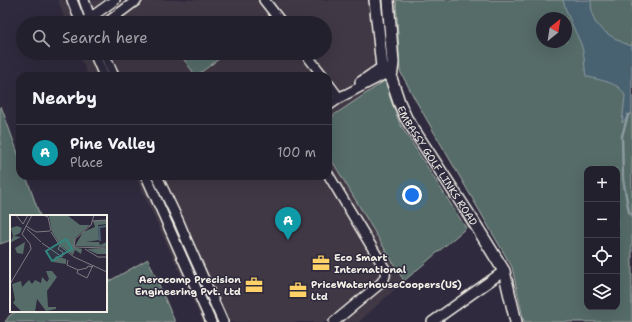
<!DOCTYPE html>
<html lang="en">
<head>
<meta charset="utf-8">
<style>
	:root { --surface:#23202e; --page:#2b2836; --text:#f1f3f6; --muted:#a3a3aa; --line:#403e4a; --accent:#ffd166 }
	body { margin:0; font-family:"Shantell Sans",sans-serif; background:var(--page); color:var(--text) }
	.controls { position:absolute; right:12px; bottom:12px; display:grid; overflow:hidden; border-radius:8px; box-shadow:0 4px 16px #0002 }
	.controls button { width:36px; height:36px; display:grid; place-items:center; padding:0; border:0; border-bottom:1px solid var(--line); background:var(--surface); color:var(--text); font:20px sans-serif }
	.compass { position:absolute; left:536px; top:12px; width:36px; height:36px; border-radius:50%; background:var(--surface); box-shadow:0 4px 16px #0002; rotate:30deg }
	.you { position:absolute; left:412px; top:195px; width:14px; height:14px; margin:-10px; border:3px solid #fff; border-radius:50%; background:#1a73e8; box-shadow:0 0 0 6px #1a73e833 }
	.badge { display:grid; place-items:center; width:26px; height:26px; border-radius:50%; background:var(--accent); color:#fff; font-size:13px; font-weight:700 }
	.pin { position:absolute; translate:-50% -33px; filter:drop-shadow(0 1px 2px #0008) }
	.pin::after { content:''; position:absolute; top:21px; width:14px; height:12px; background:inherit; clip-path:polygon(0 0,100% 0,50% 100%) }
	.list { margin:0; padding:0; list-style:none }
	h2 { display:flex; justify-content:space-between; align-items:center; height:52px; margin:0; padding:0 16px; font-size:17px }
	h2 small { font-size:13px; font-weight:400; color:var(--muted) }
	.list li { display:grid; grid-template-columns:26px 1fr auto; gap:12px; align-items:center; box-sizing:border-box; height:56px; padding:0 16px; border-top:1px solid var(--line) }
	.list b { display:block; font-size:15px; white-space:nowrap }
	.list p { margin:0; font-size:13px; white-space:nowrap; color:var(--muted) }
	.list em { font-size:13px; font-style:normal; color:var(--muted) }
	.icon { flex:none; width:22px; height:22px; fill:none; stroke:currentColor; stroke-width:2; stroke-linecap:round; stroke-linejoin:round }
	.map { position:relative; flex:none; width:632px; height:322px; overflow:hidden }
	.search { position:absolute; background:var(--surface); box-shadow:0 4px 16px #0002; left:16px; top:16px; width:316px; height:44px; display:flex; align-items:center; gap:10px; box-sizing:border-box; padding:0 14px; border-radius:22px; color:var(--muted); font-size:15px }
	.panel { position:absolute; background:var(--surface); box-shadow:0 4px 16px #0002; left:16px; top:72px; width:316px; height:108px; border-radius:12px }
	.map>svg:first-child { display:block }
</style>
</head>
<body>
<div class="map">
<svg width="632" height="322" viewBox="0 0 632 322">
	<rect width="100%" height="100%" fill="#2f2a3d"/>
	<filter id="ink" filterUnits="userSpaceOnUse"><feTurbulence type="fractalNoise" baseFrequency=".025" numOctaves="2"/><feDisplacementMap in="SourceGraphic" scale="8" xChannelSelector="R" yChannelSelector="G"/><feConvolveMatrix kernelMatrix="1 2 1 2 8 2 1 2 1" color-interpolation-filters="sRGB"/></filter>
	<g filter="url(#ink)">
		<path fill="#403844" d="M58,0h338l4,71 -72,48v-43h-240l-10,-23h247v-30h-259z
			M328,154l76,127 -45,41h-156l-68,-146h193z"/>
		<path fill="#566c68" stroke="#a5aea8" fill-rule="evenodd" d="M396,0h236v322h-108l-12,-55 -96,-166 -16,-30zM542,18h24v24h-24zM587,169h30v138h-30z
			M179,53h48l-31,23z
			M386,80l4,18 10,26 66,104 -62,53 -76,-127v-35z
			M1,106l19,53v17h6l14,40h-29v24l-11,4v-137z
			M148,259l27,63h-170l5,-7 7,-4h89v-28z"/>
		<path fill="#496272" stroke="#8d9ba1" d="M563,0h28c0,6 1,16 4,22 6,9 27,22 37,24v66l-10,11 3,-27c-6,-15 -26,-15 -39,-20 -2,-10 -1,-19 -4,-29 -6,-16 -15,-30 -19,-47z"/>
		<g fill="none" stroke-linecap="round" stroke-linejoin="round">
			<path stroke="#8d9ba1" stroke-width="2.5" d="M628,115l-6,21 1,43 6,33 3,3"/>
			<g stroke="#f4f1e8" stroke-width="12">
				<path id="minor" d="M72,0l9,23
					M84,0l8,23
					M264,0l18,23
					M81,23l9,-5 25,-18
					M106,23l31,-23
					M94,53l10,23
					M104,53l10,23
					M305,53l18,23
					M360,82l22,-15
					M328,83l11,15 48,-25
					M328,106l16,-11
					M328,174l57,95c1,6 0,9 -4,14l-47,39
					M146,176l65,146
					M157,176l22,46 8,19 36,81
					M432,322l72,-51"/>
			</g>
			<g stroke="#f4f1e8" stroke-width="14">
				<g id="tertiary">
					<path d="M375,0l7,67 9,11"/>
					<path id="s1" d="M388,0l5,63 -2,15 8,24 7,16 64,98 34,55 12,51"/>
				</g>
			</g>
			<use href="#minor" stroke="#2f2a3d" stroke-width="9"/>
			<use href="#tertiary" stroke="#2f2a3d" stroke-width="11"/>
		</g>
	</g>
	<defs>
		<g id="office-bare" transform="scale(1.38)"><path d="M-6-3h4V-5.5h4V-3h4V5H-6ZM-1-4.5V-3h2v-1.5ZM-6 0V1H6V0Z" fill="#ffd166" stroke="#2f2a3d" stroke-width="2.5" paint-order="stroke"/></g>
	</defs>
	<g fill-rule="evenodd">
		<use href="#office-bare" x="321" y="263"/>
		<use href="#office-bare" x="254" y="285"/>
		<use href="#office-bare" x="298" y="290"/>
	</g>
	<g text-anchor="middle" stroke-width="3" stroke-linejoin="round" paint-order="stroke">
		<g font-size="10" fill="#f4f1e8" stroke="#2f2a3d">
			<text dy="4" stroke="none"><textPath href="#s1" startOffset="178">EMBASSY GOLF LINKS ROAD</textPath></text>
		</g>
		<g font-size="10" font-weight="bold" fill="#f4f1e8" stroke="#2f2a3d" text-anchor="start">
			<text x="334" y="261">Eco Smart<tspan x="334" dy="12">International</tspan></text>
			<text x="241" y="283" text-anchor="end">Aerocomp Precision<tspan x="241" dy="12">Engineering Pvt. Ltd</tspan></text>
			<text x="311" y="288">PriceWaterhouseCoopers(US)<tspan x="311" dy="12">Ltd</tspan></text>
		</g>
	</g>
	<g transform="translate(10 215)">
		<rect width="97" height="97" fill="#2f2a3d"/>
		<path d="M36,0h21l13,10h10l-15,13 -1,9 8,2 -1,5 -6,-4 -2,5 -13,-10 -8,-13 -3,-16zM97,5v4l-9,1 1,15 -13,2h13l1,3 7,-3v5l-32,-1 8,-14 12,-5 -2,-6zM7,11l5,2 -2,5 -6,3 7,1 -11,6 3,-7 -2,-8zM15,27l-2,12 -6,-1 -2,-5zM93,33l4,1v5h-10l-10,-5zM46,41l10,3v5l-13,-2zM36,56h6l5,6 -10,14 1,16h8v2l-10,2 -9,-12 -2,13h-13l-9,-9 2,-3 -3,-16 9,-3 1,6 7,-7 3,4 3,-4 6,3 1,-6 5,5 2,-3z" fill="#566c68"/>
		<path fill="none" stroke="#496272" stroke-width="2" d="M90,26l-1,-14 8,-1"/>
		<path fill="none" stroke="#7e7a81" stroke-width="1" d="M6,0l7,9 5,-9M33,0l5,2 3,14M84,0l-3,10 -16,14 -1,8 33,1M82,6l15,-1M16,11l10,6 14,-1M17,14l14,13M41,17l9,14 14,11 33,15M32,28l20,14M50,30l-2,4 5,3 -1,5M75,34l13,8h9M58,45l-1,5 11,5M68,55l-1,3 10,5 6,-13M68,55l9,-2 1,-2 5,1M0,69l21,-35 -1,-5 -8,-10 10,-19"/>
		<path fill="#318880" fill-opacity="0.15" stroke="#318880" stroke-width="2" d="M56,24l6,10 -20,12 -6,-10z"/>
		<rect width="97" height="97" fill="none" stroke="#f4f1e8" stroke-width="2"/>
	</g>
</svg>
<div class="controls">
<button>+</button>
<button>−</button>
<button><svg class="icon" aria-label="locate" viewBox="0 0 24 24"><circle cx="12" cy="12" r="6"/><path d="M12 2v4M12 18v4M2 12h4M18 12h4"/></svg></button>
<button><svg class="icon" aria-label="layers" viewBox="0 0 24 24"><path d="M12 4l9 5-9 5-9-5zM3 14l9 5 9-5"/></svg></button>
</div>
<svg class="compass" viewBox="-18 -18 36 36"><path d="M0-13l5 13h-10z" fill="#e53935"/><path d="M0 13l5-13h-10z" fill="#a3a3aa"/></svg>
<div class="you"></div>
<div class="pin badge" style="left:288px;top:240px;background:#0f9aa8">A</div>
<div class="search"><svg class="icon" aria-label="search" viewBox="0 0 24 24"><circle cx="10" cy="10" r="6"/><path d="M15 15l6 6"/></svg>Search here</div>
<section class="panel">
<h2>Nearby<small></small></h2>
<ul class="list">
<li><span class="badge" style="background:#0f9aa8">A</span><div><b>Pine Valley</b><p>Place</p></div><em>100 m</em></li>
</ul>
</section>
</div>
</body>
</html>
